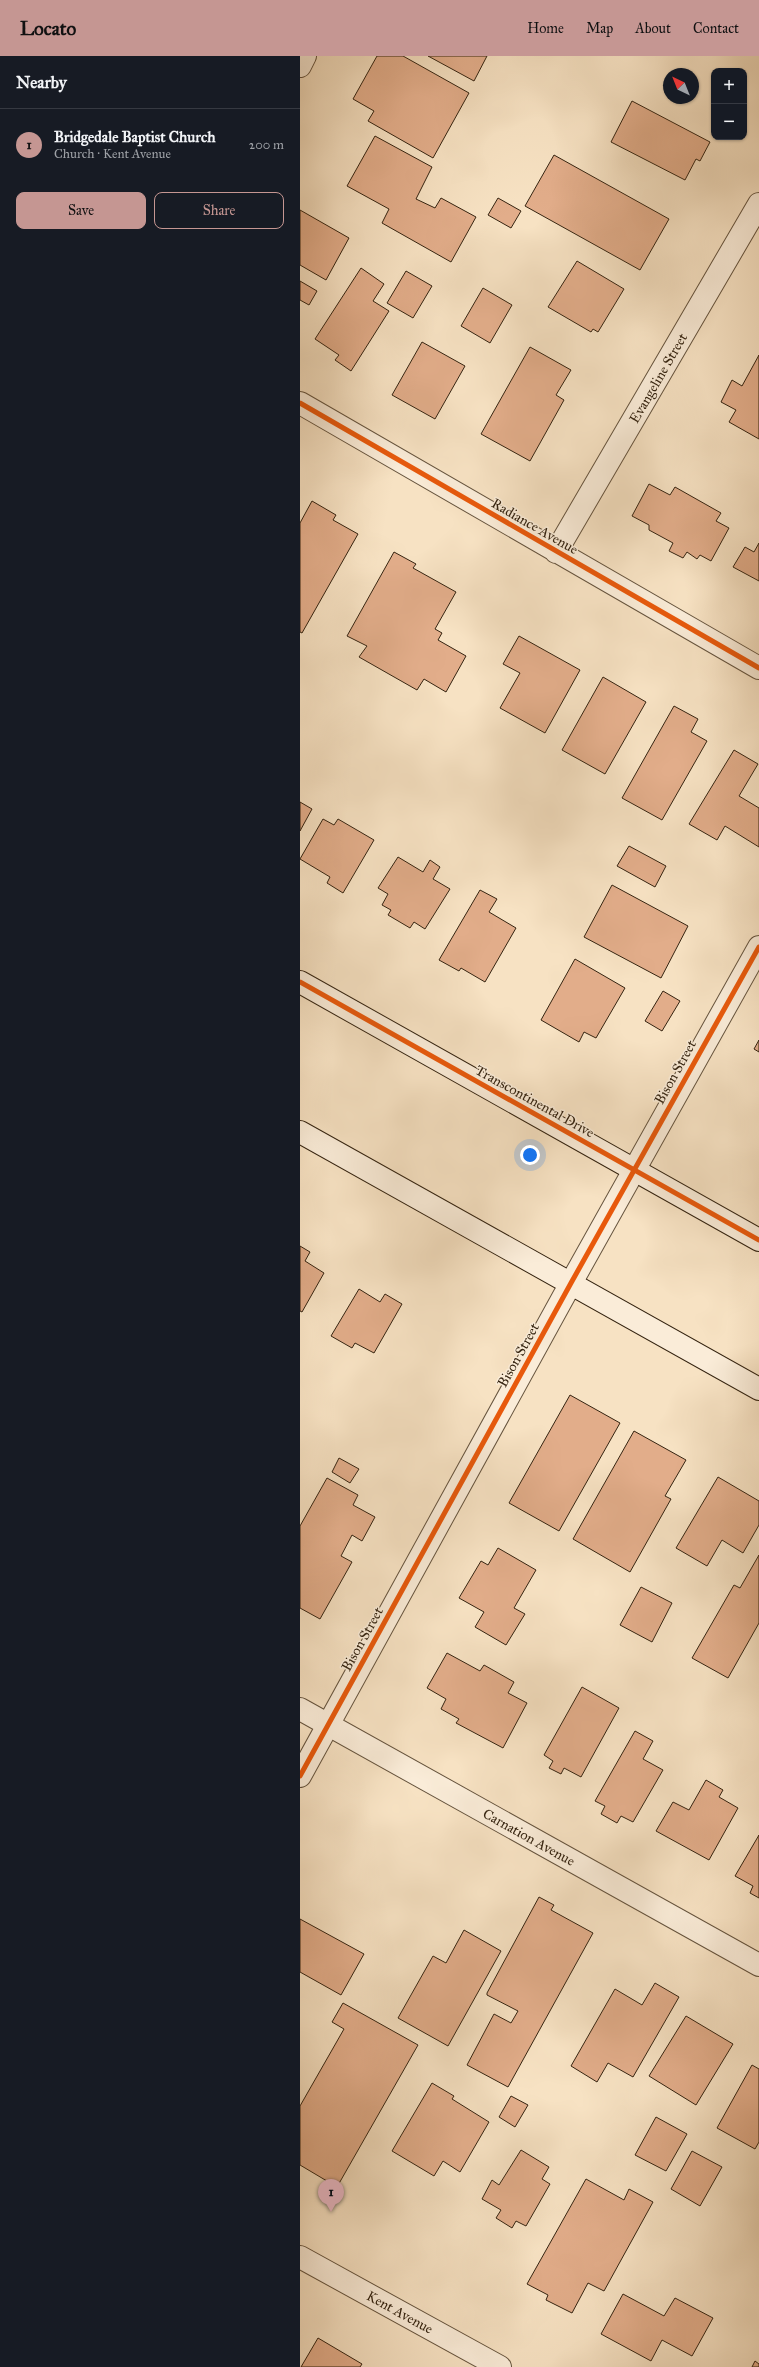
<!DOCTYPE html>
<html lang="en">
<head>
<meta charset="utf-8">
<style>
	:root { --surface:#171b24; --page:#242831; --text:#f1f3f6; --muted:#9ea1a6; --line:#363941; --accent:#c59692 }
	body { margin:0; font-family:"IM FELL Great Primer",serif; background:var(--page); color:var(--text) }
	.controls { position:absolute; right:12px; top:12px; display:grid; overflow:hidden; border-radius:8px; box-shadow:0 1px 3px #0004 }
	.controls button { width:36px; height:36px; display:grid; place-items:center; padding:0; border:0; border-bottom:1px solid var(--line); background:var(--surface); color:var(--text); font:20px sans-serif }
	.compass { position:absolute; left:363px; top:12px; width:36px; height:36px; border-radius:50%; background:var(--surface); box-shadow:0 1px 3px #0004; rotate:317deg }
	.you { position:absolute; left:230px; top:1099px; width:14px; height:14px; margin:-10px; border:3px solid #fff; border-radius:50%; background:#1a73e8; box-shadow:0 0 0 6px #1a73e833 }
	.badge { display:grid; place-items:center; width:26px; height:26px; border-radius:50%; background:var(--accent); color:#111; font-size:13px; font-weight:700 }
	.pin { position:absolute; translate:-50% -33px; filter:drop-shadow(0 1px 2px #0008) }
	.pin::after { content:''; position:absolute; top:21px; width:14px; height:12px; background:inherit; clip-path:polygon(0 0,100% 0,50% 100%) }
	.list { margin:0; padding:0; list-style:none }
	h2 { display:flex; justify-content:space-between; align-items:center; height:52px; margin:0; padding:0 16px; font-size:17px }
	h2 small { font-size:13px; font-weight:400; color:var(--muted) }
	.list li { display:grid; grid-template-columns:26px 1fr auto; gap:12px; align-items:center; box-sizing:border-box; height:72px; padding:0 16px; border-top:1px solid var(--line) }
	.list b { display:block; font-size:15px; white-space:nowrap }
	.list p { margin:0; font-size:13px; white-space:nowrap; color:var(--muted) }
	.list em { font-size:13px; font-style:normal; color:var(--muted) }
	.actions { display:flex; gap:8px; padding:12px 16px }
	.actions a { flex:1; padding:9px 0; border:1px solid var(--accent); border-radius:8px; text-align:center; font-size:14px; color:var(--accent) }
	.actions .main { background:var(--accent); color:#111 }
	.map { position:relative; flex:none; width:459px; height:2311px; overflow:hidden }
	header { display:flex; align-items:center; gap:24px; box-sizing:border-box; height:56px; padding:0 20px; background:var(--accent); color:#111 }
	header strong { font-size:19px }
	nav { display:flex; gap:22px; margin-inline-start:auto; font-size:14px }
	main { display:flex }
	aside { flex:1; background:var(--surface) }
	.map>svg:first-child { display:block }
</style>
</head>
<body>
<header>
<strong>Locato</strong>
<nav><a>Home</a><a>Map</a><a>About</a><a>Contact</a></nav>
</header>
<main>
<aside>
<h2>Nearby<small></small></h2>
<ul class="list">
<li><span class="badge">1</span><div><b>Bridgedale Baptist Church</b><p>Church · Kent Avenue</p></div><em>200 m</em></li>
</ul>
<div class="actions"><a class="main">Save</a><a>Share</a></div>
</aside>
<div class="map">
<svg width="459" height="2311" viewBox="0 0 459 2311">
	<rect width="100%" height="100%" fill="#f7e2c3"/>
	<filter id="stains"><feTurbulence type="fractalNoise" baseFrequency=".005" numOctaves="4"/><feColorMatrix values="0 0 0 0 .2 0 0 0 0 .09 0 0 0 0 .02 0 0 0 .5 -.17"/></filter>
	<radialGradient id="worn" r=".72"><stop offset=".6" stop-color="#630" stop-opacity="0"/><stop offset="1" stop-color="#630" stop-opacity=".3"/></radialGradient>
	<path fill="#e2ad8a" stroke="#352411" d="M77,0h26l66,37 -36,65 -65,-37 6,-10 -21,-12z
		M128,0h59l-13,25z
		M332,45l78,41 -10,19 -4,-2 -11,21 -74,-38z
		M75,80l57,31 -16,32 19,9 6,-10 35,19 -25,45 -69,-39 7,-14 -42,-23z
		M254,99l115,64 -29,51 -115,-64z
		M198,142l23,13 -10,17 -23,-13z
		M0,154l49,28 -23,42 -26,-15z
		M277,205l47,28 -26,43 -5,-3 -2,3 -43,-25z
		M61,212l23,16 -11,17 16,10 -38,60 -16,-11 4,-5 -24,-16z
		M106,215l26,15 -19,32 -26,-15z
		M0,225l17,10 -8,14 -9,-5z
		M183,232l29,17 -22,38 -29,-17z
		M122,286l43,24 -30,53 -43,-24z
		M230,291l41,23 -15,25 8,5 -34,61 -49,-27z
		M459,299v84l-30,-17 7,-12 -15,-8 11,-22 10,6z
		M349,428l21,11 5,-8 46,26 -5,8 13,7 -18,33 -11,-6 -3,4 -10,-7 -4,6 -14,-7 4,-8 -24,-13v-5l-17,-9z
		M12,445l24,14 -3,5 25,14 -56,99 -2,-1v-109z
		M459,487v38l-26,-14 12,-20 9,5z
		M94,496l22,12 -3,4 43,24 -21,37 7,4 -4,7 28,16 -20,36 -22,-13 -7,11 -58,-33 8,-11 -20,-10z
		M219,580l61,34 -35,63 -45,-25 20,-35 -17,-9z
		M303,621l43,25 -41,72 -43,-24z
		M374,650l24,13 -7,13 16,9 -45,79 -40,-22z
		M434,694l24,14 -19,32 20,12v39l-34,-21 -8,14 -28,-16z
		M0,746l12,7 -12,22z
		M23,763l11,6 4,-6 36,21 -31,53 -16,-10 3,-6 -30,-18z
		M329,790l37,20 -11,21 -38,-21z
		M98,801l25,15 7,-12 10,7 -7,12 17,10 -25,40 -11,-7 -4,6 -22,-13 3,-5 -9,-5 6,-11 -10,-6z
		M312,829l76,41 -27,52 -77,-41z
		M180,834l17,9 -8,13 27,16 -31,54 -24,-14 -2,3 -20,-11z
		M275,903l50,29 -29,50 -12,-6 -5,10 -38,-22z
		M363,935l17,10 -18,30 -17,-10z
		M459,984v12l-5,-3z
		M0,1190l10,6 -5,9 19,12 -22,39 -2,-1z
		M59,1233l21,13 5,-8 17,10 -28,49 -19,-10 -3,5 -21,-12z
		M270,1339l50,28 -61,108 -50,-28z
		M334,1375l52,29 -21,36 6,3 -41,73 -57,-33z
		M39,1402l20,11 -9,14 -18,-11z
		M418,1421l41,24v24l-16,28 -21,-13 -15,26 -31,-18z
		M27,1422l31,17 -5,10 22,12 -13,24 -10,-6 -11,21 11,6 -32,57 -20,-11v-82z
		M198,1492l38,22 -22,38 11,6 -19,31 -31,-18 9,-15 -25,-14 22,-37 7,4z
		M459,1499v68l-31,55 -36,-20 42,-73 6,3z
		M341,1531l31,16 -20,39 -32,-17z
		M147,1597l33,18 4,-6 30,17 -6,11 19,10 -24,45 -47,-25 3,-4 -18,-10 5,-10 -19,-11z
		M282,1631l37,21 -38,69 -17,-9 -3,6 -12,-6 4,-7 -9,-6z
		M335,1675l18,10 -10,18 20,11 -30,52 -12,-6 -4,7 -16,-9 4,-8 -10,-5z
		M406,1724l17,10 -4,7 19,11 -29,52 -53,-29 17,-29 16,8z
		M459,1779v63l-9,-5 3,-7 -18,-10z
		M239,1841l15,8 -3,5 42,23 -85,154 -41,-22 27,-51 17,9 7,-12 -31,-16v-2z
		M0,1863l64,35 -23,41 -41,-23z
		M164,1874l37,21 -53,95 -50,-28 35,-62 13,7z
		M355,1927l24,14 -46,80 -25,-14 -11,19 -26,-16 44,-77 27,16z
		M43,1947l75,42 -81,142 -37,-22v-59l44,-77 -12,-7z
		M386,1960l47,28 -37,61 -47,-29z
		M452,2009l7,4v73l-4,7 -38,-21z
		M132,2027l22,13 -2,3 37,23 -29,50 -17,-11 -9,15 -42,-25z
		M211,2040l17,9 -13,22 -16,-10z
		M356,2061l31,17 -21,37 -31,-16z
		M221,2094l28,17 -7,12 8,5 -24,42 -10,-5 -4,7 -16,-10 5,-8 -19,-11 10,-19 7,5z
		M392,2095l30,16 -22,39 -29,-17z
		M286,2123l38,21 5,-11 24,13 -49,89 -16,-8 -16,30 -26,-13 2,-5 -21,-11z
		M323,2238l41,22 11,-18 38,20 -21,38 -30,-16 -11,21 -50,-27z
		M18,2282l44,26 -2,3h-59z
		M455,2305l4,3v3h-7z"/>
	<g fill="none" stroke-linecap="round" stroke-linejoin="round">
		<g stroke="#66543e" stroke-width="24">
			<path id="street" d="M0,10l5,-10
				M0,347l459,265
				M256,496l203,-348
				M0,1653l459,256
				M0,1720l271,-493 188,-336
				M0,2201l200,110"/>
		</g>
		<g stroke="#352411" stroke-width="24">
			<path id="secondary" d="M0,926l459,258
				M0,1076l459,257"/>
		</g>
		<use href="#street" stroke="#faecd8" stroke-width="22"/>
		<use href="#secondary" stroke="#faecd8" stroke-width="22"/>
		<g stroke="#faecd8" stroke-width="8">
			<path id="cycleway" d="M0,347l459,265
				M0,926l459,258
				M0,1720l271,-493 188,-336"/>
		</g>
		<use href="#cycleway" stroke="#e8590c" stroke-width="5"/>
	</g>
	<g text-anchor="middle" stroke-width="3" stroke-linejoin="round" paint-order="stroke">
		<g font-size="14" fill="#352411" stroke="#faecd8">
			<text transform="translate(358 322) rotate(-60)" y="5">Evangeline Street</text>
			<text transform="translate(235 470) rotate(30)" y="5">Radiance Avenue</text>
			<text transform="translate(375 1016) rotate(-61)" y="5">Bison Street</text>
			<text transform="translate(235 1045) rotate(29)" y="5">Transcontinental Drive</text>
			<text transform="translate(218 1299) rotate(-61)" y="5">Bison Street</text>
			<text transform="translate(62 1583) rotate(-61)" y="5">Bison Street</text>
			<text transform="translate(229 1781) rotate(29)" y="5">Carnation Avenue</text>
			<text transform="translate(100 2256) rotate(29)" y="5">Kent Avenue</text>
		</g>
	</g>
	<rect width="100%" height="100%" filter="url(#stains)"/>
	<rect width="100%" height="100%" fill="url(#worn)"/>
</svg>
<div class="controls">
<button>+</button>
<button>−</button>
</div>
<svg class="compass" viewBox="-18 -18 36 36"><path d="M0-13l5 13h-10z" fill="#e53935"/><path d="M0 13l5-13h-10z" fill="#9ea1a6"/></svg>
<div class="you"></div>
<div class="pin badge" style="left:31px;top:2156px">1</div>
</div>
</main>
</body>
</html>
